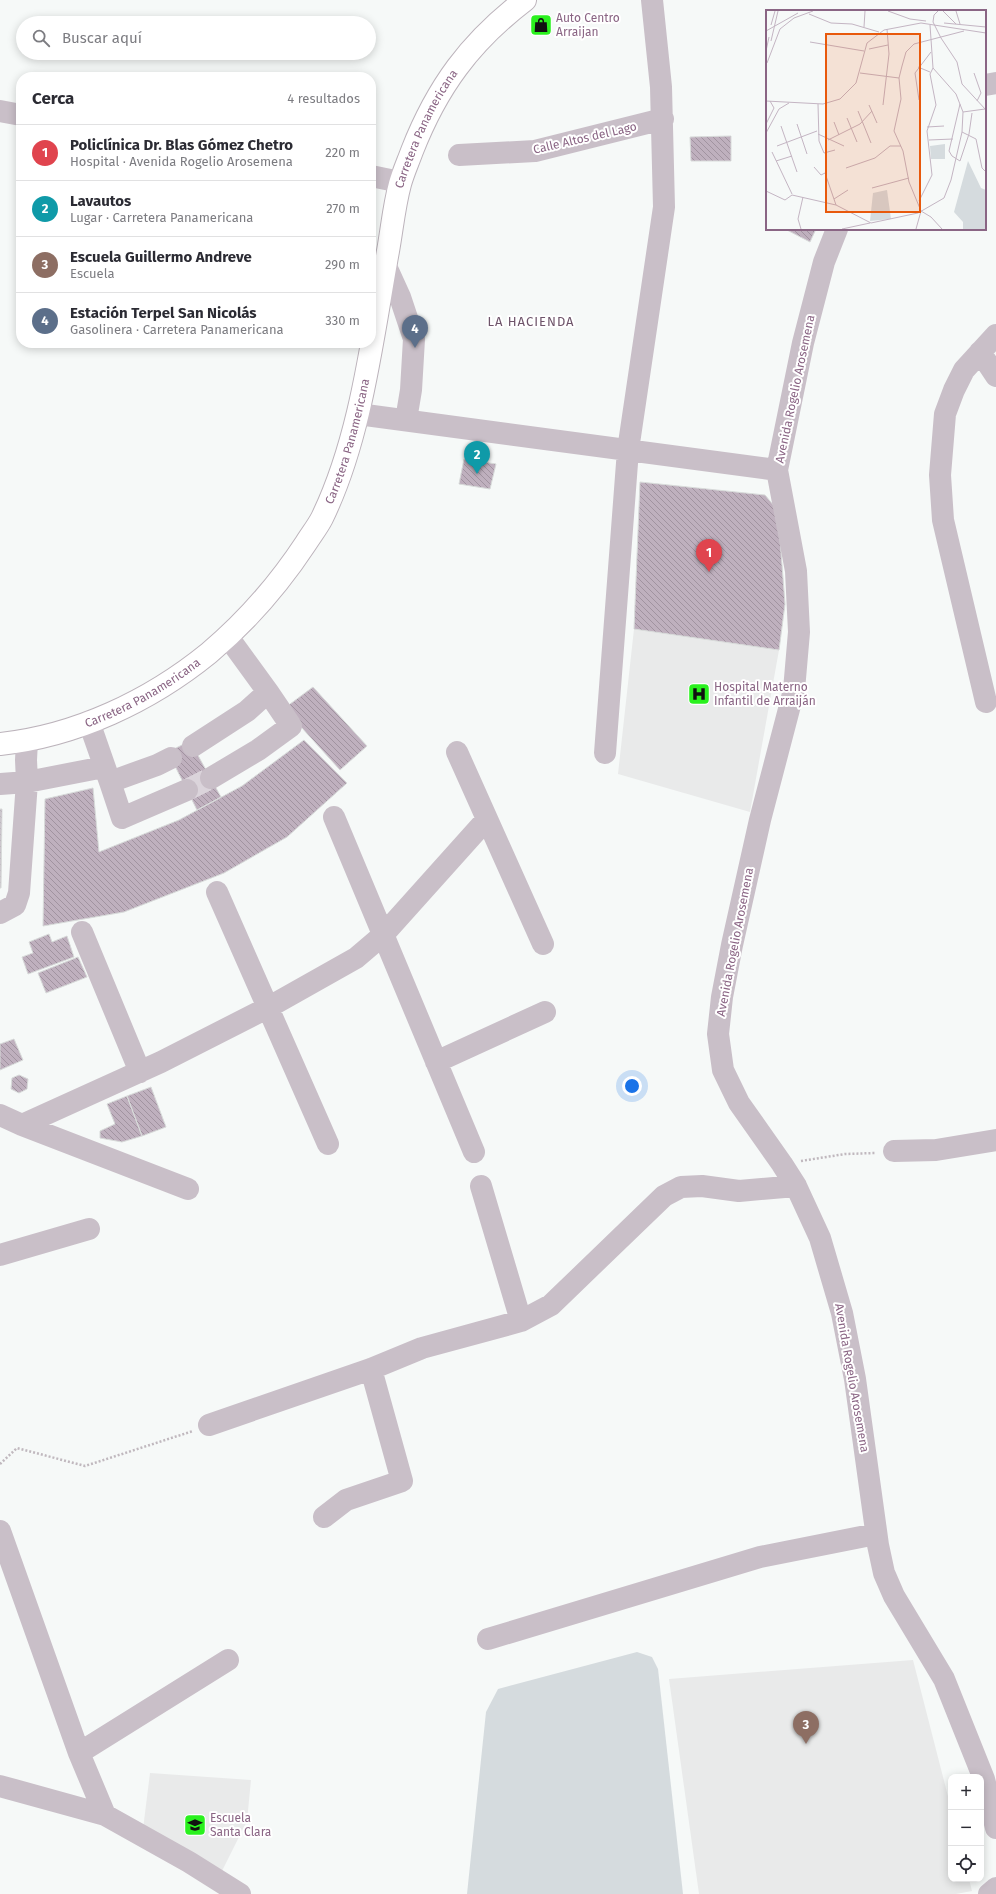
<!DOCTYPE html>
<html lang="es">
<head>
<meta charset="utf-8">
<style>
	:root { --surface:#fff; --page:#f7f7f7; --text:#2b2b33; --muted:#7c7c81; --line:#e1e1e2; --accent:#0b8043 }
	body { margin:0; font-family:"Fira Sans",sans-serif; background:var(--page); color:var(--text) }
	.controls { position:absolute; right:12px; bottom:12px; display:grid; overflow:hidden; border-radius:8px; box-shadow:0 2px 10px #0003 }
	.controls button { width:36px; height:36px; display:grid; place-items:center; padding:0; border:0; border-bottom:1px solid var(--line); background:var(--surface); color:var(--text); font:20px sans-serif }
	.you { position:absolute; left:632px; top:1086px; width:14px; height:14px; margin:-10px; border:3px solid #fff; border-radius:50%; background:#1a73e8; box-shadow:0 0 0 6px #1a73e833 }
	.badge { display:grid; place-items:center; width:26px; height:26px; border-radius:50%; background:var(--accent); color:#fff; font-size:13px; font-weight:700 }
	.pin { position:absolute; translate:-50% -33px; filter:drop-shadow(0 1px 2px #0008) }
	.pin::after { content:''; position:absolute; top:21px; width:14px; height:12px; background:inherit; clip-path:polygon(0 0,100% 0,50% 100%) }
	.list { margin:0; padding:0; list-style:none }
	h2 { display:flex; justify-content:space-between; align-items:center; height:52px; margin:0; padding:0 16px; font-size:17px }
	h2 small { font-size:13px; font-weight:400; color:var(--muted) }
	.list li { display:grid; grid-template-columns:26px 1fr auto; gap:12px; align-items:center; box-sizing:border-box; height:56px; padding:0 16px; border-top:1px solid var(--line) }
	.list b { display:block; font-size:15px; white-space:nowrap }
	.list p { margin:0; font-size:13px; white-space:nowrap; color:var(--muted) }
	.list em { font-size:13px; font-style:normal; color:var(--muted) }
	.icon { flex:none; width:22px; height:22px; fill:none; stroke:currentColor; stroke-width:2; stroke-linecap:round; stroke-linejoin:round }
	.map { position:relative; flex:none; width:996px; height:1894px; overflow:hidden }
	.search { position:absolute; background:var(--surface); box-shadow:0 2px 10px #0003; left:16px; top:16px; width:360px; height:44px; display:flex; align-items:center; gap:10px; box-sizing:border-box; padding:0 14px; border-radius:22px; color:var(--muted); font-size:15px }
	.panel { position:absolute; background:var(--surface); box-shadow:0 2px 10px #0003; left:16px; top:72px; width:360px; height:276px; border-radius:16px }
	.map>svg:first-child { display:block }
</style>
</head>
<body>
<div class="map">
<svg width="996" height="1894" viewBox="0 0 996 1894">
	<defs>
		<pattern id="building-back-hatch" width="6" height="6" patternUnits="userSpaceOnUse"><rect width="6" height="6" fill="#bfb0be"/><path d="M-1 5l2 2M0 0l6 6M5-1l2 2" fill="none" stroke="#a193a0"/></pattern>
	</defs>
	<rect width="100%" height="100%" fill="#f6f9f8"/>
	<path fill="#e9eaea" d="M634,629l145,21 -29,162 -132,-38z
		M913,1660l38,148v71h18l3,12 -16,3h-257l-30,-215z
		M150,1773l101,7 -4,41 -27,54 -77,-46z"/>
	<path fill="#d5dbde" d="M637,1652l15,5 6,12 25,225h-216l19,-182 12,-23z"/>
	<path fill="url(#building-back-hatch)" stroke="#d8dbda" d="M731,136v25h-40l-1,-24z
		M785,229h31l-6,13z
		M464,459l32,5 -6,25 -31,-5z
		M640,482l125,13 10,12 5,32 5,65 -6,46 -145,-21z
		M313,687l54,59 -27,24 -47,-52 -11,-8z
		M304,740l43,43 -60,54 -63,36 -100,39 -81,14 2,-127 48,-11 6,64 80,-32 63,-34z
		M190,741l31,56 -24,13 -29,-58z
		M0,809h2l-1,79h-1z
		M49,934l3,8 15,-6 7,21 -46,17 -6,-17 11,-4 -4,-11z
		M78,957l9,20 -41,16 -8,-20z
		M14,1039l9,21 -23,10v-26z
		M19,1075l9,4 -1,10 -8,4 -8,-4 1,-11z
		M151,1087l15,40 -24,9 -15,-40z
		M127,1096l15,40 -20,6 -22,-4v-7l15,-7 -8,-20z"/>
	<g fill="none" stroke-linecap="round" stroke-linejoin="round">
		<path stroke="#dbd4db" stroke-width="22" stroke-dasharray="22 11" stroke-linecap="butt" d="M187,790l24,-12"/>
		<g stroke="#bcb3bb" stroke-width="24">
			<g id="highway">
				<path id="s1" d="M0,744c76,-8 150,-43 209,-91 38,-32 70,-69 97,-110 5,-8 12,-17 16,-25 39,-80 50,-179 66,-267 4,-22 6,-45 12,-67 3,-11 8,-22 12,-33 25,-64 58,-109 113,-151"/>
			</g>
		</g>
		<path stroke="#c0b8be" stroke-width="2.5" stroke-dasharray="2 2" stroke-linecap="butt" d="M801,1161l44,-7 31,-1
			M0,1464l17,-16 68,18 108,-35"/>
		<path stroke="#c9bfc8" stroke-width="22" d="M985,85l11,-2
			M0,111l21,4
			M459,155l76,-4 128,-32
			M371,176l29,6
			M837,229l-13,33 -21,81 -26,127 19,101 3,61 -5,58 -34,130 -28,125 -10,52 -4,37 5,36 16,33 43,61 14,22 24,52 22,75 13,66 23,166 6,28 10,23 50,83 40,100 12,49
			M385,264l15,33 14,42 -3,51 -5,30
			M980,352l16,24
			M358,414l419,56
			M986,702l-43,-182 -3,-45 5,-61 9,-24 10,-20 32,-35
			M89,722l21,60 47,-17 14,-7
			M193,746l54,-35 21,-19 -40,-55
			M457,752l86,192
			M605,753l23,-303 36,-243 -3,-120 -9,-87
			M211,778l47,-28 33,-24 -23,-34
			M110,782l12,36 65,-28
			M0,784l27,-2 77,-15
			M334,817l140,335
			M217,892l111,252
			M0,913l15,-8 4,-12 8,-111 -1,-22 1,-19
			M82,932l58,140
			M436,1062l109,-50
			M0,1115l22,10 166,64
			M22,1125l139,-63 108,-55 87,-49 27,-23 104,-116
			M894,1151l42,-1 60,-10
			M481,1186l40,135
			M0,1255l89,-26
			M209,1425l162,-56 51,-21 99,-27 30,-16 113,-109 17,-9 21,-1 37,5 57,-5
			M324,1517l22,-17 56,-19 -31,-112
			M0,1531l79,222 26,62
			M488,1639l272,-82 116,-23
			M79,1753l149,-93
			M0,1786l105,29 84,47 51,32
			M989,1894l7,-6"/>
		<use href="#highway" stroke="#fff" stroke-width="22"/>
	</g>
	<defs>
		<g id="shop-square" transform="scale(1.15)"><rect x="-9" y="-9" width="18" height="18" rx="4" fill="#2af11e" stroke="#fff"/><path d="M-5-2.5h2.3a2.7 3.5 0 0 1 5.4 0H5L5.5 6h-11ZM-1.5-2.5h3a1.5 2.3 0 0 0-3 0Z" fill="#111"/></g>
		<g id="hospital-square" transform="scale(1.15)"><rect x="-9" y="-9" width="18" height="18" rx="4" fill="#2af11e" stroke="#fff"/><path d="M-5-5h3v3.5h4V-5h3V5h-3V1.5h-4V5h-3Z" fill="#111"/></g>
		<g id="school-square" transform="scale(1.15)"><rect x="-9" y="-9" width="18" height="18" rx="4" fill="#2af11e" stroke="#fff"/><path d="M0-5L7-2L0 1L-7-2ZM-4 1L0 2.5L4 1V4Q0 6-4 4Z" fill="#111"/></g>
	</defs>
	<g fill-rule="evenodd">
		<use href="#shop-square" x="541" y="25"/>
		<use href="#hospital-square" x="699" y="694"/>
		<use href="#school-square" x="195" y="1825"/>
	</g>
	<g text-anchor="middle" stroke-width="4" stroke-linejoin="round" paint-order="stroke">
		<g font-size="12" fill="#8a6584" stroke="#fff" text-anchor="start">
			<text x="556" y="22">Auto Centro<tspan x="556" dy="14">Arraijan</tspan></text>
			<text x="714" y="691">Hospital Materno<tspan x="714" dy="14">Infantil de Arraiján</tspan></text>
			<text x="210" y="1822">Escuela<tspan x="210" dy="14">Santa Clara</tspan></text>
		</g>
		<g font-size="12" fill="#8a6584" stroke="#fff">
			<text dy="4" stroke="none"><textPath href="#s1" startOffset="813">Carretera Panamericana</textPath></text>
			<text transform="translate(585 138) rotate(-13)" y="4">Calle Altos del Lago</text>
			<text transform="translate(795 389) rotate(-78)" y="4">Avenida Rogelio Arosemena</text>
			<text dy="4" stroke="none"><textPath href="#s1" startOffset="489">Carretera Panamericana</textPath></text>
			<text dy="4" stroke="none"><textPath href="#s1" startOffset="153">Carretera Panamericana</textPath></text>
			<text transform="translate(735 942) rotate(-79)" y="4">Avenida Rogelio Arosemena</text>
			<text transform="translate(852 1378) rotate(80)" y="4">Avenida Rogelio Arosemena</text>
		</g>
		<g font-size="13" letter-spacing="1" fill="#6e546a" stroke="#fff">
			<text x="531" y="326">LA HACIENDA</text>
		</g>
	</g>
	<g transform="translate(766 10)">
		<rect width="220" height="220" fill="#f6f9f8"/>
		<path d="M202,151l13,27 5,2v39h-23v-7l-9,-10z" fill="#d5dbde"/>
		<path d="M179,134v15h-14l-1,-13z" fill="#d5dbde"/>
		<path d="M121,180l4,29 -21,2 3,-28z" fill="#d5dbde"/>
		<path fill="none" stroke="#c4b5c3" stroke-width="1" d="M122,1l22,8 16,2M172,1l-4,4 -1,7 8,16M177,1l13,13M190,1l4,13M43,4l22,9 21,1 27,8M178,13l42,4M5,15l4,-14M98,17l1,-16M0,21l32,-18M175,28l16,24 5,22 24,26M5,31l7,-30M44,32l54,9M103,39l19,-4M0,41l3,-14M1,53l13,-34 14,-11 19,-7M152,57l12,5M94,63l39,5M208,63l7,20 -4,8M153,90l-4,-27 16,-21M0,91l57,3 17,-5 16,-16 11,-40 17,-13 37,-7 65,10M52,94l1,37 5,12 11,-3M194,94l-11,47 3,5 8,5 9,-27 3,-21M103,95l8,18M117,95l6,-51 -2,-25M92,101l13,32M197,102l22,-3M81,108l10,24M68,112l5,13M0,114l8,-16 -4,-7M31,114l10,30M15,116l16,46M161,117l17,-1M196,122l14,7 6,29 4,4M0,123l13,-24 10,-6M52,124l26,12M62,130l32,-16 12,-13M163,130l24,-1M11,136l40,-15M6,142l20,42M10,151l16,-5M48,157l7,8 4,-2 11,32M80,158l29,-10 15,-12h11M106,178l37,-10M0,181l19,9 7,-5 44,10 35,18 47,-10 26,-15 7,-18 11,-48 1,-20 -7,-18 -23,-26 -3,-43M68,189l14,-9M153,191l13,-26 -5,-44 9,-26 -6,-31 3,-6M155,201l10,6 11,12M35,219l-3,-10 5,-22M76,219l28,-6M150,219l5,-18 -12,-29 -6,-31 -9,-20 7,-32 -2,-21 3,-12 4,-14 8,-8 50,-13"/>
		<path fill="#e8590c" fill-opacity="0.15" stroke="#e8590c" stroke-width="2" d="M60,24h94v178h-94z"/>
		<rect width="220" height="220" fill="none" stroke="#8a6584" stroke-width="2"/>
	</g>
</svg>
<div class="controls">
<button>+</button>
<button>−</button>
<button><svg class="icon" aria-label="locate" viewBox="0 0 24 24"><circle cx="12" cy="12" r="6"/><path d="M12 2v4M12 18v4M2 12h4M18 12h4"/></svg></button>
</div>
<div class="you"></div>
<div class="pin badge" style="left:709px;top:572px;background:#e0444e">1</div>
<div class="pin badge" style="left:477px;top:474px;background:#0f9aa8">2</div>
<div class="pin badge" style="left:806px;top:1744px;background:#8d6e63">3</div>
<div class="pin badge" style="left:415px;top:348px;background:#5c6f8a">4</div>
<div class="search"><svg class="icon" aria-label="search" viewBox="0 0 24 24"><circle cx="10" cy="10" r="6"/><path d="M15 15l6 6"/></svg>Buscar aquí</div>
<section class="panel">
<h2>Cerca<small>4 resultados</small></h2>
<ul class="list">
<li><span class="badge" style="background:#e0444e">1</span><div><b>Policlínica Dr. Blas Gómez Chetro</b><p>Hospital · Avenida Rogelio Arosemena</p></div><em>220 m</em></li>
<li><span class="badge" style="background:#0f9aa8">2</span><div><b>Lavautos</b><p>Lugar · Carretera Panamericana</p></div><em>270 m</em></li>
<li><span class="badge" style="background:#8d6e63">3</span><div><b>Escuela Guillermo Andreve</b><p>Escuela</p></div><em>290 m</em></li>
<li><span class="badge" style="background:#5c6f8a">4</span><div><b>Estación Terpel San Nicolás</b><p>Gasolinera · Carretera Panamericana</p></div><em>330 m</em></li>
</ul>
</section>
</div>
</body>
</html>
